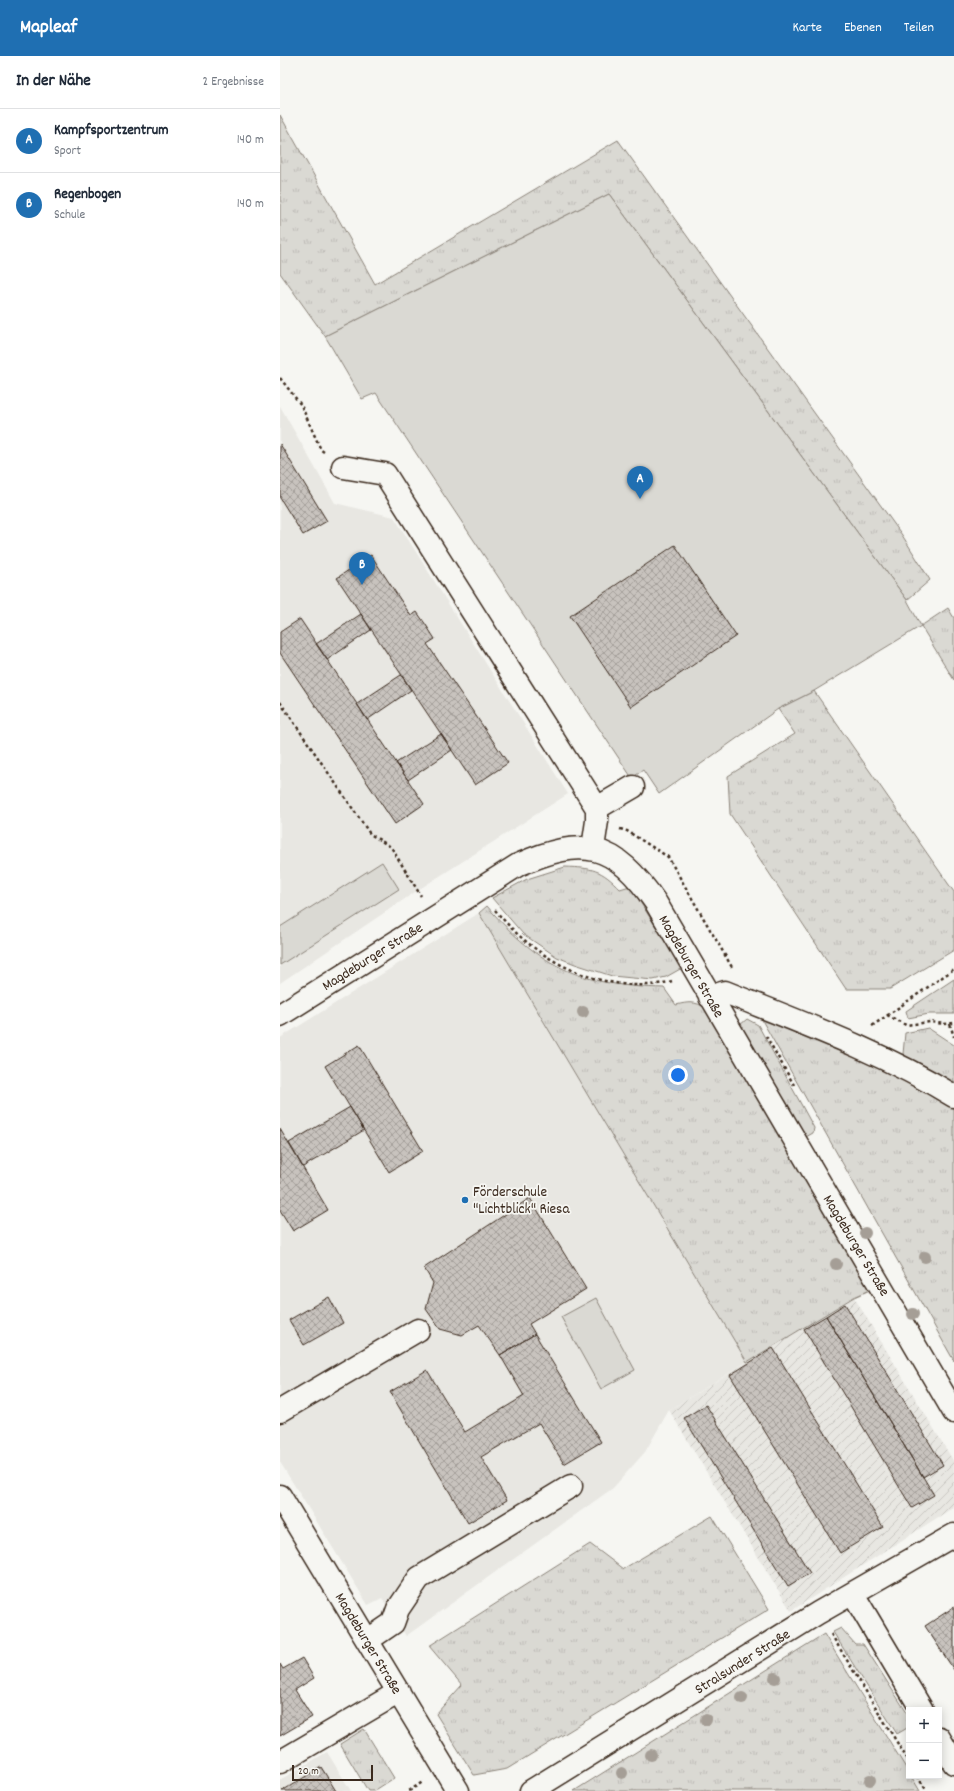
<!DOCTYPE html>
<html lang="de">
<head>
<meta charset="utf-8">
<style>
	:root { --surface:#fff; --page:#f2f2f3; --text:#1f2937; --muted:#747a83; --line:#e0e1e3; --accent:#1f6fb2 }
	body { margin:0; font-family:Dekko,sans-serif; background:var(--page); color:var(--text) }
	.controls { position:absolute; right:12px; bottom:12px; display:grid; overflow:hidden; border-radius:0px; box-shadow:0 2px 10px #0003 }
	.controls button { width:36px; height:36px; display:grid; place-items:center; padding:0; border:0; border-bottom:1px solid var(--line); background:var(--surface); color:var(--text); font:20px sans-serif }
	.scale { position:absolute; left:12px; bottom:10px; width:81px; box-sizing:border-box; padding-left:4px; border:2px solid #3b2a1e; border-top:0; font-size:11px; line-height:14px; white-space:nowrap; color:#3b2a1e; -webkit-text-stroke:3px #f6f6f2; paint-order:stroke }
	.you { position:absolute; left:398px; top:1019px; width:14px; height:14px; margin:-10px; border:3px solid #fff; border-radius:50%; background:#1a73e8; box-shadow:0 0 0 6px #1a73e833 }
	.badge { display:grid; place-items:center; width:26px; height:26px; border-radius:50%; background:var(--accent); color:#fff; font-size:13px; font-weight:700 }
	.pin { position:absolute; translate:-50% -33px; filter:drop-shadow(0 1px 2px #0008) }
	.pin::after { content:''; position:absolute; top:21px; width:14px; height:12px; background:inherit; clip-path:polygon(0 0,100% 0,50% 100%) }
	.list { margin:0; padding:0; list-style:none }
	h2 { display:flex; justify-content:space-between; align-items:center; height:52px; margin:0; padding:0 16px; font-size:17px }
	h2 small { font-size:13px; font-weight:400; color:var(--muted) }
	.list li { display:grid; grid-template-columns:26px 1fr auto; gap:12px; align-items:center; box-sizing:border-box; height:64px; padding:0 16px; border-top:1px solid var(--line) }
	.list b { display:block; font-size:15px; white-space:nowrap }
	.list p { margin:0; font-size:13px; white-space:nowrap; color:var(--muted) }
	.list em { font-size:13px; font-style:normal; color:var(--muted) }
	.map { position:relative; flex:none; width:674px; height:1735px; overflow:hidden }
	header { display:flex; align-items:center; gap:24px; box-sizing:border-box; height:56px; padding:0 20px; background:var(--accent); color:#fff }
	header strong { font-size:19px }
	nav { display:flex; gap:22px; margin-inline-start:auto; font-size:14px }
	main { display:flex }
	aside { flex:1; background:var(--surface) }
	.map>svg:first-child { display:block }
</style>
</head>
<body>
<header>
<strong>Mapleaf</strong>
<nav><a>Karte</a><a>Ebenen</a><a>Teilen</a></nav>
</header>
<main>
<aside>
<h2>In der Nähe<small>2 Ergebnisse</small></h2>
<ul class="list">
<li><span class="badge">A</span><div><b>Kampfsportzentrum</b><p>Sport</p></div><em>140 m</em></li>
<li><span class="badge">B</span><div><b>Regenbogen</b><p>Schule</p></div><em>140 m</em></li>
</ul>
</aside>
<div class="map">
<svg width="674" height="1735" viewBox="0 0 674 1735">
	<defs>
		<pattern id="industrial-furrows" width="10" height="10" patternUnits="userSpaceOnUse"><rect width="10" height="10" fill="#e8e7e2"/><path d="M-1 1l2-2M0 10L10 0M9 11l2-2" fill="none" stroke="#c8c6c1"/></pattern>
		<pattern id="grass-tufts" width="24" height="20" patternUnits="userSpaceOnUse"><rect width="24" height="20" fill="#dad9d3"/><path d="M3 7l-1-3M5 7V3M7 7l1-3M15 17l-1-3M17 17v-4M19 17l1-3" fill="none" stroke="#bcbab5"/></pattern>
		<pattern id="building-cross-hatch" width="8" height="8" patternUnits="userSpaceOnUse"><rect width="8" height="8" fill="#c8c3be"/><path d="M0 0l8 8M0 8l8-8" fill="none" stroke="#a49f9a"/></pattern>
	</defs>
	<rect width="100%" height="100%" fill="#f6f6f2"/>
	<filter id="ink" filterUnits="userSpaceOnUse"><feTurbulence type="fractalNoise" baseFrequency=".025" numOctaves="2"/><feDisplacementMap in="SourceGraphic" scale="8" xChannelSelector="R" yChannelSelector="G"/><feConvolveMatrix kernelMatrix="1 2 1 2 8 2 1 2 1" color-interpolation-filters="sRGB"/></filter>
	<g filter="url(#ink)">
		<path fill="#e8e7e2" d="M0,350l55,97 59,14 174,277 -150,96 -138,93z
			M199,857l268,449 -78,48 -24,42 -32,36 -207,148 -24,-38 -14,7 -88,-143v-424z
			M47,1696l24,39h-71v-11z"/>
		<path fill="url(#industrial-furrows)" d="M574,1241l100,165v45l-163,104 -122,-201z"/>
		<path fill="url(#grass-tufts)" stroke="#8a8278" d="M0,59l95,169 243,-144 284,395 28,45 -23,20 -298,-406 -284,142 -45,-63z
			M668,552l6,10v62l-33,-54z
			M534,635l140,201v58l-64,39h-44l-116,-175 -2,-38 67,-42 -17,-25z
			M285,811c27,1 36,2 55,22l10,-3 52,82 -16,9 -13,3 -41,-4 -37,-12 -18,-7 -34,-23 -31,-36 35,-19z
			M207,850c53,62 96,80 177,82l12,17c12,-3 19,-4 30,3l164,282 -16,7 -107,65 -268,-449z
			M674,923v35h-25l-21,4 -2,-7z
			M483,960l29,11 162,76v258l-191,-339z
			M467,963l11,6 56,103 -1,5 -9,5 -64,-113z
			M648,972l26,17v46l-50,-30 -1,-7 2,-21z
			M432,1460l57,93 -262,160 -33,6 -38,-61 26,-29 -33,-39 161,-102 33,25z
			M561,1572l14,16h8l46,72v11l-12,7 -64,-102z
			M544,1578l85,139v3h2l9,15h-346z
			M84,1673l30,49 -20,13h-6l-28,-47z"/>
		<path fill="#dad9d3" stroke="#8a8278" d="M329,138l298,406 14,26 -107,65 -36,18 -119,85 -16,-24 -11,8 -256,-385 -14,6 -37,-63z
			M102,806l17,27 -119,76v-38z
			M316,1242l39,72 -34,19 -40,-72z"/>
		<path fill="url(#building-cross-hatch)" stroke="#3b2a1e" d="M0,388l47,77 -24,14 -23,-37z
			M395,489l61,91 -105,71 -61,-91z
			M91,499l40,61 6,-4 9,13 9,14 -8,5 81,119 -33,22 -138,-207z
			M81,558l10,16 -44,30 -11,-16z
			M20,563l124,185 -29,20 -115,-171v-21z
			M121,619l10,15 -44,30 -10,-16z
			M161,678l11,16 -44,30 -12,-17z
			M79,989l64,106 -34,21 -64,-106z
			M70,1051l14,23 -61,37 -14,-24z
			M0,1073l48,81 -35,21 -13,-21z
			M250,1142l56,91 -57,35 6,10 -35,21 -21,-30 -17,10 -22,-6 -14,-20 7,-26 -9,-15z
			M49,1241l14,26 -39,22 -15,-25z
			M565,1248l98,161 -20,12 -97,-161z
			M546,1260l108,179 -22,13 -108,-179z
			M255,1278l66,108 -37,22 -25,-41 -58,34 26,43 -39,23 -78,-131 37,-22 38,62 59,-36 -24,-41z
			M493,1292l110,179 -43,26 -110,-178z
			M426,1349l104,168 -22,13 -104,-168z
			M674,1551v63l-29,-44z
			M22,1602l12,20 -19,12 17,27 -32,19v-72l3,5z
			M41,1711l15,24h-54z"/>
		<g fill="none" stroke-linecap="round" stroke-linejoin="round">
			<g stroke="#3b2a1e" stroke-width="25">
				<path id="minor" d="M63,411l42,7 212,334v13l-4,27
					M317,752l36,-21
					M430,941l15,-5c77,31 157,60 229,104
					M0,959l238,-150c66,-29 96,-23 138,38l298,509
					M0,1355l138,-81
					M0,1440l178,295
					M573,1538l69,116
					M88,1584l25,-17 5,-14 21,-31 152,-92
					M659,1682l15,25
					M0,1706l119,-70
					M251,1735l287,-178 136,-78"/>
			</g>
			<path stroke="#3b2a1e" stroke-width="2.5" stroke-dasharray="3 3" stroke-linecap="butt" d="M0,322l21,27 20,45 3,2
				M0,646l90,132 21,13 30,49
				M340,773l7,2 41,26 65,112
				M215,854c11,13 23,26 37,36 36,29 94,48 140,35
				M607,959l19,10 24,-3 14,2 10,-1
				M670,968l4,13
				M592,970l82,-57
				M486,980l28,49
				M551,1578l78,128
				M637,1720l10,15
				M129,1735l15,-10"/>
			<use href="#minor" stroke="#f6f6f2" stroke-width="22"/>
		</g>
		<g fill="#a59e96">
			<circle cx="303" cy="956" r="6"/>
			<circle cx="585" cy="1177" r="6"/>
			<circle cx="645" cy="1201" r="6"/>
			<circle cx="556" cy="1208" r="6"/>
			<circle cx="633" cy="1258" r="6"/>
			<circle cx="495" cy="1622" r="6"/>
			<circle cx="462" cy="1642" r="6"/>
			<circle cx="426" cy="1664" r="6"/>
			<circle cx="371" cy="1699" r="6"/>
			<circle cx="342" cy="1717" r="6"/>
			<circle cx="590" cy="1724" r="6"/>
		</g>
	</g>
	<circle fill="#1f6fb2" stroke="#f6f6f2" stroke-width="1.5" cx="185" cy="1144" r="4"/>
	<g text-anchor="middle" stroke-width="3.5" stroke-linejoin="round" paint-order="stroke">
		<g font-size="15" fill="#3b2a1e" stroke="#f6f6f2">
			<text transform="translate(92 900) rotate(-32)" y="5">Magdeburger Straße</text>
			<text transform="translate(412 910) rotate(60)" y="5">Magdeburger Straße</text>
			<text transform="translate(577 1189) rotate(59)" y="5">Magdeburger Straße</text>
			<text transform="translate(89 1587) rotate(59)" y="5">Magdeburger Straße</text>
			<text transform="translate(462 1605) rotate(-32)" y="5">Stralsunder Straße</text>
		</g>
		<g font-size="15" fill="#3b2a1e" stroke="#f6f6f2" text-anchor="start">
			<text x="193" y="1140">Förderschule<tspan x="193" dy="17">"Lichtblick" Riesa</tspan></text>
		</g>
	</g>
</svg>
<div class="controls">
<button>+</button>
<button>−</button>
</div>
<div class="scale">20 m</div>
<div class="you"></div>
<div class="pin badge" style="left:360px;top:443px">A</div>
<div class="pin badge" style="left:82px;top:529px">B</div>
</div>
</main>
</body>
</html>
